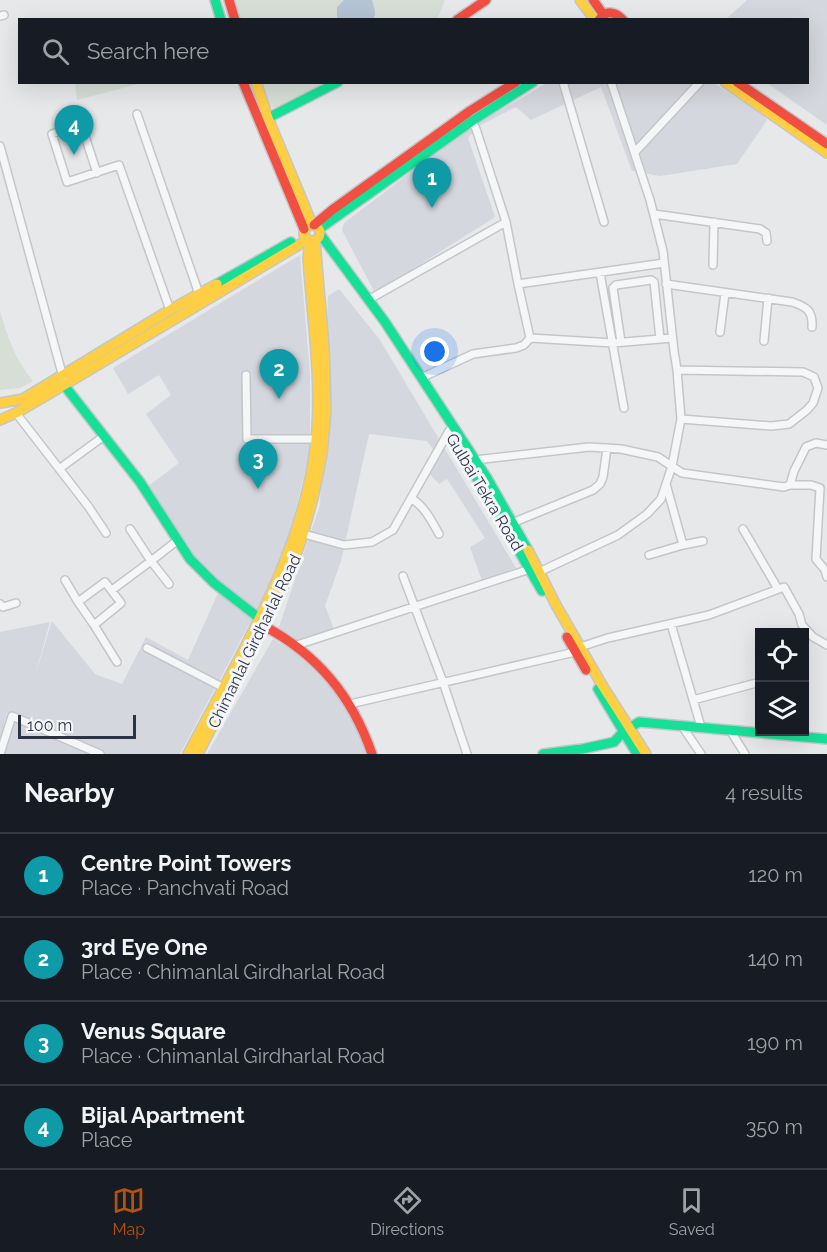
<!DOCTYPE html>
<html lang="en">
<head>
<meta charset="utf-8">
<style>
	:root { --surface:#171b24; --page:#242831; --text:#f1f3f6; --muted:#9ea1a6; --line:#363941; --accent:#b45309 }
	body { margin:0; font-family:Raleway,sans-serif; background:var(--page); color:var(--text) }
	.controls { position:absolute; right:18px; bottom:18px; display:grid; overflow:hidden; border-radius:0px; box-shadow:0 6px 24px #0002 }
	.controls button { width:54px; height:54px; display:grid; place-items:center; padding:0; border:0; border-bottom:2px solid var(--line); background:var(--surface); color:var(--text); font:30px sans-serif }
	.scale { position:absolute; left:18px; bottom:15px; width:118px; box-sizing:border-box; padding-left:6px; border:3px solid #2b3445; border-top:0; font-size:16px; line-height:21px; white-space:nowrap; color:#2b3445; -webkit-text-stroke:4px #f4f6f9; paint-order:stroke }
	.you { position:absolute; left:435px; top:352px; width:21px; height:21px; margin:-15px; border:4px solid #fff; border-radius:50%; background:#1a73e8; box-shadow:0 0 0 9px #1a73e833 }
	.badge { display:grid; place-items:center; width:39px; height:39px; border-radius:50%; background:var(--accent); color:#fff; font-size:20px; font-weight:700 }
	.pin { position:absolute; translate:-50% -50px; filter:drop-shadow(0 2px 3px #0008) }
	.pin::after { content:''; position:absolute; top:32px; width:21px; height:18px; background:inherit; clip-path:polygon(0 0,100% 0,50% 100%) }
	.list { margin:0; padding:0; list-style:none }
	h2 { display:flex; justify-content:space-between; align-items:center; height:78px; margin:0; padding:0 24px; font-size:26px }
	h2 small { font-size:20px; font-weight:400; color:var(--muted) }
	.list li { display:grid; grid-template-columns:39px 1fr auto; gap:18px; align-items:center; box-sizing:border-box; height:84px; padding:0 24px; border-top:2px solid var(--line) }
	.list b { display:block; font-size:22px; white-space:nowrap }
	.list p { margin:0; font-size:20px; white-space:nowrap; color:var(--muted) }
	.list em { font-size:20px; font-style:normal; color:var(--muted) }
	.icon { flex:none; width:33px; height:33px; fill:none; stroke:currentColor; stroke-width:2; stroke-linecap:round; stroke-linejoin:round }
	.map { position:relative; flex:none; width:827px; height:754px; overflow:hidden }
	.search { position:absolute; background:var(--surface); box-shadow:0 6px 24px #0002; left:18px; right:18px; top:18px; height:66px; display:flex; align-items:center; gap:15px; box-sizing:border-box; padding:0 21px; border-radius:0px; color:var(--muted); font-size:22px }
	.sheet { height:414px; background:var(--surface) }
	nav { display:flex; justify-content:space-around; align-items:center; box-sizing:border-box; height:84px; border-top:2px solid var(--line); background:var(--surface); font-size:16px; color:var(--muted) }
	nav a { display:grid; justify-items:center; gap:3px }
	nav .on { color:var(--accent) }
	.map>svg:first-child { display:block }
</style>
</head>
<body>
<div class="map">
<svg width="827" height="754" viewBox="0 0 827 754">
	<rect width="100%" height="100%" fill="#e6e8ea"/>
	<path fill="#d4d7dd" d="M747,0h80v125l-60,-42 41,-1v-62l-82,-1z
		M547,83h167l49,31 4,6 -30,44 -77,12 -28,-5 -31,-84 -70,33 -15,-13 -37,19 -11,12 27,79 -120,76 -33,-63 2,-7 122,-93z
		M300,255l10,119v77l-19,79 -34,83 -40,-33 -26,-25 -44,-68 32,-24 -33,-49 25,-19 -12,-20 -31,19 -15,-26z
		M339,289l41,51 136,228 -34,13 -12,-34 15,-9 -38,-59 -8,5 -11,-12 9,-17 -10,-14 -58,-7 -28,127 -16,45 9,23 -39,15 -17,-14 42,-125 8,-209z
		M218,593l34,26 -72,135h-178l4,-7 10,-31 6,1v-1l-15,-3 -7,26v-107l50,-10 -16,57 18,-58 43,53 27,10 24,-47 42,23z
		M273,639l25,15 22,19 17,19 28,53 3,9h-161z"/>
	<path fill="#d6ded6" d="M234,0h211l-8,20 -196,-1z
		M75,83v-1l67,1 -65,17z
		M261,83h72l-52,24 -12,1z
		M0,311c7,25 16,50 33,70l-13,7 -20,2z"/>
	<path fill="#b4c4d5" d="M344,0h28c2,7 5,14 1,19h-36v-12z"/>
	<g fill="none" stroke-linecap="round" stroke-linejoin="round">
		<g stroke="#c4c6c8" stroke-width="10">
			<path id="street" d="M0,16l4,-1
				M563,82l41,140
				M137,114l62,180
				M472,121l4,8 30,93
				M0,146l63,231
				M635,152l65,-70
				M97,173l-16,-49 -29,10 15,48 52,-17 51,145
				M654,214l106,15 6,4 1,8
				M664,263l-146,21 12,54 83,5 59,-5
				M713,265l1,-43
				M600,273l24,135
				M666,284l126,18c15,5 21,9 20,25
				M368,300l138,-78 12,62
				M720,332l5,-39
				M764,341l4,-43
				M621,342l-8,-54 3,-3 35,-5 3,2 6,57
				M677,370l126,2 11,5 4,11 -5,15 -6,7 -18,14 -18,2 -90,-7
				M246,375l1,64h69
				M421,378l52,-24 43,-6 8,-3 6,-7
				M16,413l72,93 18,27
				M475,460l114,-13 32,2 37,8 24,16 102,14 6,-2 4,-14 12,-24 10,-4 11,2
				M59,469l45,-33
				M666,484l17,61 20,-4
				M790,485h21l9,3 -4,71 9,11 2,7
				M411,498c14,9 20,22 28,36
				M512,523l81,-33 7,-6 3,-7 4,-29
				M130,529l21,32 27,-21
				M743,529l35,60
				M304,534l40,11 28,-3 21,-12 56,-99
				M649,555l34,-10
				M539,572l79,-37 29,-21 14,-15 11,-33 9,-47 -4,-49 -3,-19 -11,-100 -13,-51 -39,-118
				M403,576l40,106 24,72
				M65,580l13,22
				M105,582l16,21 -27,22 -16,-23z
				M112,590l39,-29 18,23
				M0,604l3,3 13,-4
				M671,624l30,103
				M94,625l23,37
				M294,646l236,-77
				M580,647l28,-9 101,-23 75,-28 15,27 3,11 11,12 14,8
				M147,648l75,39
				M693,700l67,-18
				M350,704l225,-52
				M682,726l19,28
				M730,730l15,24
				M0,754l12,-38 88,38"/>
		</g>
		<g stroke="#c4c6c8" stroke-width="12">
			<path id="fast" d="M215,0l6,20
				M268,118l70,-36
				M319,229l153,-108 61,-39
				M320,234l65,88 102,156 41,72
				M217,284l74,-42
				M64,385l76,97 50,77 24,24 45,35
				M456,442l86,149
				M598,689l39,65
				M543,754l39,-5 32,-7 9,-10 16,-10 188,17"/>
		</g>
		<g stroke="#c4c6c8" stroke-width="12">
			<path id="slow" d="M580,0l15,20
				M256,82l12,36 44,106
				M725,82l102,71
				M304 233a8 8 0 1 1 16 0a8 8 0 1 1-16 0Z
				M0,403l23,-4 147,-89 47,-26
				M0,420l16,-7 48,-28 243,-145
				M528,550l28,55 46,80 44,69
				M188,754c51,-97 117,-203 128,-314 6,-61 -4,-121 -8,-182l2,-17
				M198,754l88,-173 15,-40 12,-43 9,-44 4,-43 -2,-64 -9,-106"/>
		</g>
		<g stroke="#c4c6c8" stroke-width="12">
			<path id="jam" d="M229,0l6,20
				M593,0l10,14
				M457,20l29,-20
				M599,20c7,-10 16,-9 24,0
				M243,82l61,147
				M737,82l90,62
				M314,225l18,-15 138,-99 46,-29
				M264,626c54,29 88,70 108,128
				M567,637l19,33"/>
		</g>
		<use href="#street" stroke="#f5f6f7" stroke-width="7"/>
		<use href="#fast" stroke="#16e098" stroke-width="9"/>
		<use href="#slow" stroke="#ffcf43" stroke-width="9"/>
		<use href="#jam" stroke="#f24e42" stroke-width="9"/>
	</g>
	<g text-anchor="middle" stroke-width="6" stroke-linejoin="round" paint-order="stroke">
		<g font-size="16" fill="#2b3445" stroke="#f4f6f9">
			<text transform="translate(485 492) rotate(59)" y="6">Gulbai Tekra Road</text>
			<text transform="translate(254 641) rotate(-64)" y="6">Chimanlal Girdharlal Road</text>
		</g>
	</g>
</svg>
<div class="controls">
<button><svg class="icon" aria-label="locate" viewBox="0 0 24 24"><circle cx="12" cy="12" r="6"/><path d="M12 2v4M12 18v4M2 12h4M18 12h4"/></svg></button>
<button><svg class="icon" aria-label="layers" viewBox="0 0 24 24"><path d="M12 4l9 5-9 5-9-5zM3 14l9 5 9-5"/></svg></button>
</div>
<div class="scale">100 m</div>
<div class="you"></div>
<div class="pin badge" style="left:432px;top:208px;background:#0f9aa8">1</div>
<div class="pin badge" style="left:279px;top:399px;background:#0f9aa8">2</div>
<div class="pin badge" style="left:258px;top:489px;background:#0f9aa8">3</div>
<div class="pin badge" style="left:74px;top:155px;background:#0f9aa8">4</div>
<div class="search"><svg class="icon" aria-label="search" viewBox="0 0 24 24"><circle cx="10" cy="10" r="6"/><path d="M15 15l6 6"/></svg>Search here</div>
</div>
<section class="sheet">
<h2>Nearby<small>4 results</small></h2>
<ul class="list">
<li><span class="badge" style="background:#0f9aa8">1</span><div><b>Centre Point Towers</b><p>Place · Panchvati Road</p></div><em>120 m</em></li>
<li><span class="badge" style="background:#0f9aa8">2</span><div><b>3rd Eye One</b><p>Place · Chimanlal Girdharlal Road</p></div><em>140 m</em></li>
<li><span class="badge" style="background:#0f9aa8">3</span><div><b>Venus Square</b><p>Place · Chimanlal Girdharlal Road</p></div><em>190 m</em></li>
<li><span class="badge" style="background:#0f9aa8">4</span><div><b>Bijal Apartment</b><p>Place</p></div><em>350 m</em></li>
</ul>
</section>
<nav>
<a class="on"><svg class="icon" aria-label="map" viewBox="0 0 24 24"><path d="M3 6l6-2 6 2 6-2v14l-6 2-6-2-6 2zM9 4v14M15 6v14"/></svg>Map</a>
<a><svg class="icon" aria-label="directions" viewBox="0 0 24 24"><path d="M12 3l9 9-9 9-9-9zM9 14v-3h6M13 9l2 2-2 2"/></svg>Directions</a>
<a><svg class="icon" aria-label="saved" viewBox="0 0 24 24"><path d="M7 4h10v16l-5-4-5 4z"/></svg>Saved</a>
</nav>
</body>
</html>
